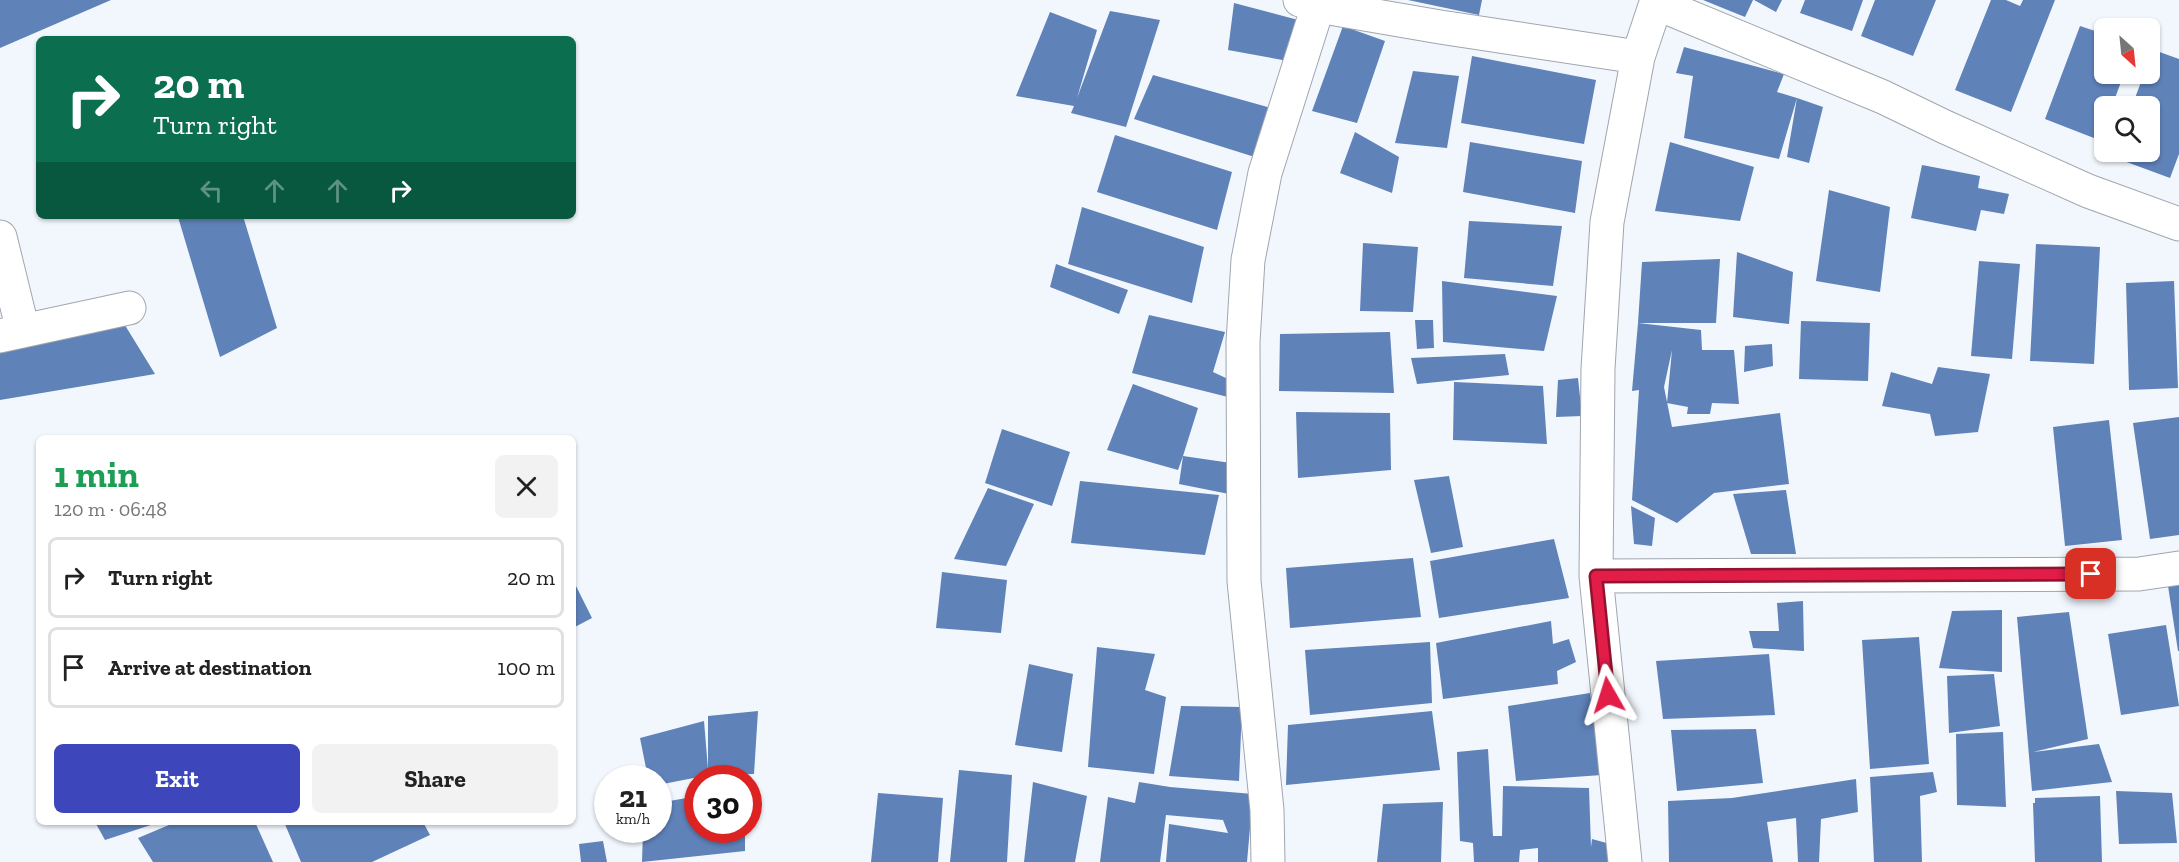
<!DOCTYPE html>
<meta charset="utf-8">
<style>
:root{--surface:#fff;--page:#f2f2f2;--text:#222;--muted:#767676;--line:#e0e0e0;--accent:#3d47bb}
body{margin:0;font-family:"Zilla Slab",serif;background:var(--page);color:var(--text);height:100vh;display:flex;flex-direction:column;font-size:22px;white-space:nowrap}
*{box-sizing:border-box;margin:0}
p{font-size:20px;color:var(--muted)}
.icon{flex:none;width:33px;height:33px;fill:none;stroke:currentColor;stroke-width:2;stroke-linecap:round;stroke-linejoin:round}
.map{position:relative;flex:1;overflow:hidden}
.sheet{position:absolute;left:36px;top:435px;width:540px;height:390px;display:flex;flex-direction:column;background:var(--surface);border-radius:9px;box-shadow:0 2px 4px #0004}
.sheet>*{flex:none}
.guide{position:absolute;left:36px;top:36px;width:540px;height:183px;border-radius:9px;box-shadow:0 2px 4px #0004;background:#0b6e4f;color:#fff;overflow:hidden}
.needle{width:39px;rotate:153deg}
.fabs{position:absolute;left:2094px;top:18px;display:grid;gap:12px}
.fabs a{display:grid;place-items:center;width:66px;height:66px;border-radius:9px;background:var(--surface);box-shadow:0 2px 4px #0004;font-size:30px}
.speed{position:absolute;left:594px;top:765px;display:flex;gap:12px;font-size:30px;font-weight:700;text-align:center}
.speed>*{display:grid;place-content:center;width:78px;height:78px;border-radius:50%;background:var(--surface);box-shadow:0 2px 4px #0004;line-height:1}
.speed small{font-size:15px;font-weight:400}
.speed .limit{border:9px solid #d22;background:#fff;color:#111}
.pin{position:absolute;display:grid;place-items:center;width:51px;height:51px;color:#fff;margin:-26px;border-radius:12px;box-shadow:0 3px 9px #0006}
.me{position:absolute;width:66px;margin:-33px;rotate:354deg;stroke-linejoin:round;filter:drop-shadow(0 0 4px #0008)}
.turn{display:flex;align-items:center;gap:21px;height:126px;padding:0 18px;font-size:27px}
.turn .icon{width:78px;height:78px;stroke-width:2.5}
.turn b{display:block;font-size:42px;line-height:51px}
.lanes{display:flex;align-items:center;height:57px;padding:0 18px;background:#0003;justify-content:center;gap:30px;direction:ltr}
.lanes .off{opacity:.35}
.round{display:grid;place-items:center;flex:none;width:63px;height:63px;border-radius:9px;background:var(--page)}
.head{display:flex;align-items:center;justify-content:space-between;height:102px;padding:0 18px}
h1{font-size:36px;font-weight:700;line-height:45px;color:#1e9e55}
.cta{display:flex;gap:12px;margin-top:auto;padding:12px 18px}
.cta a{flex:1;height:69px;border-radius:9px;background:var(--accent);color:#fff;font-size:24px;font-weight:700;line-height:69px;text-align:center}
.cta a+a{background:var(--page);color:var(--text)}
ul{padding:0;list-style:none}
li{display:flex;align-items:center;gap:18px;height:81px;margin:0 12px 9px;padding:0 6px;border:3px solid var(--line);border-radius:9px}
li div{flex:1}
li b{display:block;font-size:22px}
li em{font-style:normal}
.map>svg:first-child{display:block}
</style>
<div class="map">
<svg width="2179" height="862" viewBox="0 0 2179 862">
<rect width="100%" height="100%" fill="#f2f7fe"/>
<path fill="#5f82b9" d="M0,0H111L0,48Z
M1408,0H1482L1479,15Z
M1703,0H1753L1745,17Z
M1754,0H1782L1776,12Z
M1805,0H1863L1852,31L1800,13Z
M1875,0H1936L1913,56L1861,36Z
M1991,0H2006L2020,6L2023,0H2055L2011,112L1955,90Z
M1234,3L1302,21L1288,61L1228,50Z
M1110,11L1160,20L1126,127L1071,113L1074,106L1016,96L1050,12L1097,30L1077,98Z
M1343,26L1385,41L1357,123L1312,111Z
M2080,26L2104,34V74H2124L2112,106H2104V126L2099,140L2045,119Z
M1684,47L1784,74L1777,92L1797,98L1779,159L1684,138L1693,76L1676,73Z
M2154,50L2179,59V154L2170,178L2113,157L2115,152H2150V106H2132L2144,74H2150V60Z
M1472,56L1596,80L1584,144L1461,123Z
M1413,71L1459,76L1447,148L1395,143Z
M1153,75L1275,109L1261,159L1134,119Z
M1797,98L1823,107L1809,163L1787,157Z
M1355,132L1399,157L1392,193L1340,173Z
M1115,135L1232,172L1217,230L1097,192Z
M1470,142L1582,161L1575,213L1463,192Z
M1670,142L1754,167L1740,221L1655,211Z
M1922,165L1980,176L1978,188L2009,194L2004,214L1981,210L1976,231L1911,218Z
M1829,190L1890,207L1880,292L1816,281Z
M1082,207L1204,247L1192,303L1068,264Z
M181,216H243L277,328L220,357L178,217Z
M1469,221L1562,226L1553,286L1464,278Z
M1363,243L1418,247L1413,312L1360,311Z
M2036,244L2100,247L2094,364L2030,361Z
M1737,252L1793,272L1789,324L1733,317Z
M1720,259L1716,323H1638L1642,262Z
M1979,261L2020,264L2012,359L1971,356Z
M1056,264L1128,290L1119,314L1050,287Z
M1442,281L1557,296L1544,351L1443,342Z
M2174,281L2178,388L2129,390L2126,283Z
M1149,315L1225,332L1213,372L1228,379V397L1132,373Z
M1415,320H1433L1434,348L1417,349Z
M1801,321L1870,323L1868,381L1799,379Z
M123,322L155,374L0,400V353Z
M1638,323L1701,330L1702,350H1734L1739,404L1712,403L1710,414H1687L1688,407L1667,403L1672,350L1664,387L1672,427L1780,413L1789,484L1714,493L1677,523L1632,500L1639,390L1632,391Z
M1390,332L1394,393L1279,391L1280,334Z
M1772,344L1773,366L1744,372L1745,346Z
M1505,354L1509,375L1417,384L1411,358Z
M1938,367L1990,374L1978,432L1935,436L1930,414L1882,406L1891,372L1932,384Z
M1578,378L1582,416L1556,417L1558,380Z
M1454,382L1543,386L1547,444L1453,440Z
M1133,384L1198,408L1183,456L1231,463L1229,494L1179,484L1183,456L1178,470L1107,450Z
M1296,412L1390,413L1391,470L1298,478Z
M2179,417V535L2150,539L2133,423Z
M2109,420L2122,540L2065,546L2053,427Z
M1002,429L1070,452L1052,506L985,483Z
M1449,476L1463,547L1431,553L1414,480Z
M1080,481L1219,495L1205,555L1071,543Z
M988,488L1034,504L1006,566L954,559Z
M1786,490L1796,554H1751L1733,494Z
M1631,506L1655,518L1652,546L1634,544Z
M1554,539L1569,598L1439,618L1430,561Z
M1413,558L1421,617L1290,628L1286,568Z
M942,572L1007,580L1001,633L936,628Z
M573,580L592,618L573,628Z
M2179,585V651H2178L2168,586Z
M1803,601L1804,651L1753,648L1749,631H1779L1777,603Z
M2002,610V672L1939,668L1952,611Z
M2069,612L2088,739L2033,752L2099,744L2112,782L2032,791L2017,617Z
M1551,621L1553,644L1569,639L1576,662L1557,671L1558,684L1443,699L1436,643Z
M2166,625L2179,706L2121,715L2108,634Z
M1919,637L1929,764L1870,769L1862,640Z
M1430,642L1432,703L1310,715L1305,650Z
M1097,647L1155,654L1145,690L1166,697L1154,774L1088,767Z
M1769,654L1775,715L1663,719L1656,661Z
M1029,664L1073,674L1062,752L1015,745Z
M1994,674L2000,726L1949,733L1947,676Z
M1590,693L1602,775L1516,781L1508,706Z
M1181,706L1242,707L1239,781L1169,776Z
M758,711L754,774L709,775L658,785V778H648L640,738L704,721L708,769V716Z
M1432,711L1440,770L1286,785L1288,725Z
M1756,729L1763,783L1677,791L1671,730Z
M2003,732L2006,807L1957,805L1956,734Z
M1488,749L1493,836H1502L1503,786L1589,788L1591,847L1592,839L1614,845L1612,862H1538V848L1520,850L1519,862H1474L1473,843L1460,841L1457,752Z
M959,770L1012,775L1007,862H950Z
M1933,772L1937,792L1920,796L1922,862H1874L1870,777Z
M1856,779L1858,812L1821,819L1819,862H1798L1796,818L1767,822L1773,862H1669L1668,801L1732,798Z
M1033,782L1087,796L1075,862H1024Z
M1139,782L1170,787L1253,794L1247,862H1166L1169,824L1228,833L1223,820L1166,815L1160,862H1100L1108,797L1135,803Z
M2116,791L2172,793L2177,843L2119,844Z
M878,793L943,798L938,862H871Z
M698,796V830H745V851L642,862L643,830H658V803Z
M2100,796L2102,862H2035L2033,803H2035V798Z
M1443,802L1441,862H1377L1383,804Z
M95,822H160L105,840Z
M176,822H255L273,862H153L138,838Z
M284,822H423L430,835L372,862H301Z
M603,841L607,862H581L579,844Z"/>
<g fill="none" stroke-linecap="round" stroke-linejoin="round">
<defs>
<path id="minor" d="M1300,0L1318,6L1440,27L1638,57
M1657,0L1638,57L1607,222L1598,369L1596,576L2139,574L2179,568
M1656,3L1883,97L1945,127L2088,191L2179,224
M0,237L23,331
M0,336L129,308
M1596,576L1625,862
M1268,862L1267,810L1244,581L1243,342L1248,260L1265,173L1318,6"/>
</defs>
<use href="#minor" stroke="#a0a6ae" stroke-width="35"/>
<use href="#minor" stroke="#fff" stroke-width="33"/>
</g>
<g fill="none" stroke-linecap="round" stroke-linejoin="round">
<defs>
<path id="route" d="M1608,695L1596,576L2091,574"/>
</defs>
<use href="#route" stroke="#92132f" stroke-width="15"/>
<use href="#route" stroke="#e11d48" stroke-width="10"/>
</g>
</svg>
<div class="fabs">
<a><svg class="needle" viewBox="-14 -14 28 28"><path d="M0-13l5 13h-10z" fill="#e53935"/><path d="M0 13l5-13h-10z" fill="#767676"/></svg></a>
<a><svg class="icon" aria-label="search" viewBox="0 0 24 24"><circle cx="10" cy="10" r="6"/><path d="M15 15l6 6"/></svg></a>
</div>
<div class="speed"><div>21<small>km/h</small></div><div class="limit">30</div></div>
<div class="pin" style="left:2091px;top:574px;background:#d93025"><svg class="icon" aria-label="arrive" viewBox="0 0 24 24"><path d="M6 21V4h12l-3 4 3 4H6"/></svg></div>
<svg class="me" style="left:1608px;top:695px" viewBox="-20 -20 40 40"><path d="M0-17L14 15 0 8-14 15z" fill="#e11d48" stroke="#fff" stroke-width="4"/></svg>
<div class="guide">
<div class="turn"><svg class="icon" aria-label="right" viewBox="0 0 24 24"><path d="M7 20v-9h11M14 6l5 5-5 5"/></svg><div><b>20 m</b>Turn right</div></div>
<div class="lanes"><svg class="icon off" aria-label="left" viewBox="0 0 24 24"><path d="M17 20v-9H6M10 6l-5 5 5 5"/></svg><svg class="icon off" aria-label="ahead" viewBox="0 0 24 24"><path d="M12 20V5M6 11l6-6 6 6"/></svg><svg class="icon off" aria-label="ahead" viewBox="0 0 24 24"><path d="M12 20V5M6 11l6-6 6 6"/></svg><svg class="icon" aria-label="right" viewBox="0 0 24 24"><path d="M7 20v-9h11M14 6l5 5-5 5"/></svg></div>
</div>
<section class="sheet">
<div class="head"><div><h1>1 min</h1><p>120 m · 06:48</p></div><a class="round"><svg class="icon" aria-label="close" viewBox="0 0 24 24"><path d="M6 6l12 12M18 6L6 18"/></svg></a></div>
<ul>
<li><svg class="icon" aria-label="right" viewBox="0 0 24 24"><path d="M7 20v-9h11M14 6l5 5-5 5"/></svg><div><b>Turn right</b></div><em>20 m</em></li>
<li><svg class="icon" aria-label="arrive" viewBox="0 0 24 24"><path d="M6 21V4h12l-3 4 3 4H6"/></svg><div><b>Arrive at destination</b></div><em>100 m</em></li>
</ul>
<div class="cta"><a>Exit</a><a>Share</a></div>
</section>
</div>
